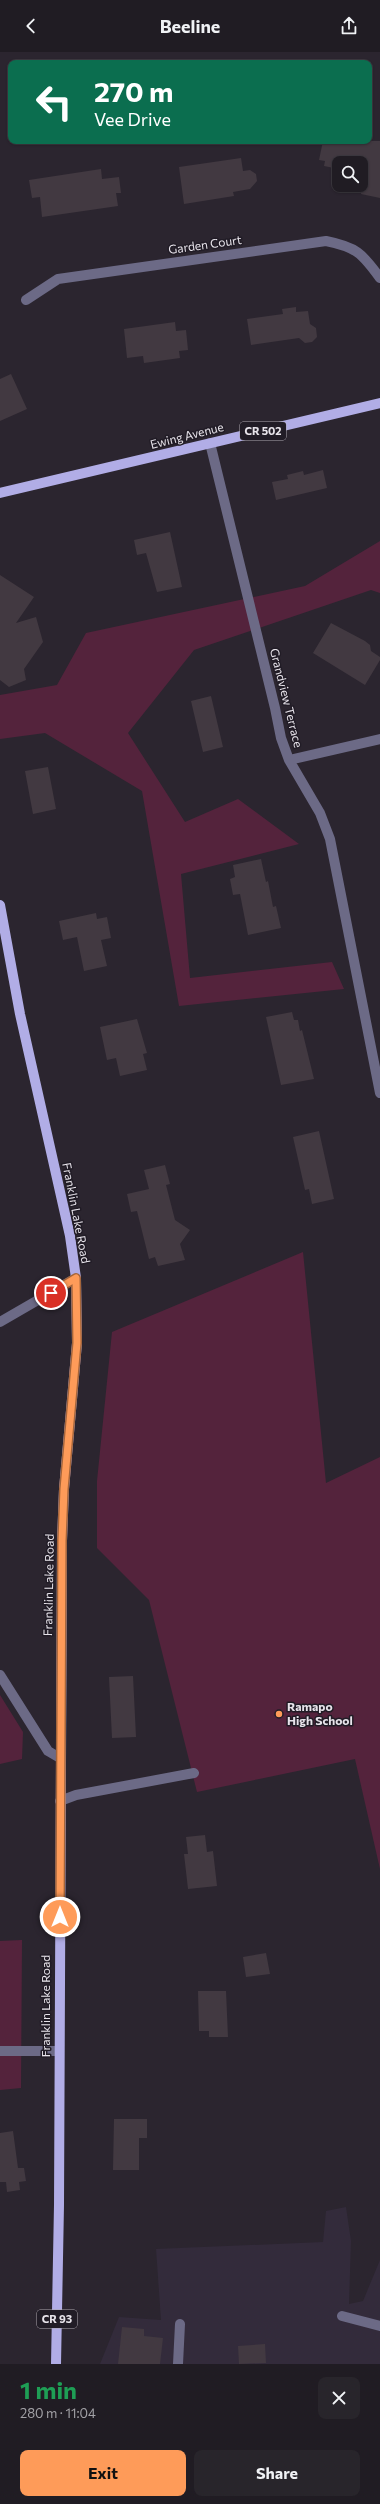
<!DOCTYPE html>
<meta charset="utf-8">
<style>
:root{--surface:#201c23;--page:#28252b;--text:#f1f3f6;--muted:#a2a1a6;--line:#3d3a41;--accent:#fe9b59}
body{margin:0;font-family:Commissioner,sans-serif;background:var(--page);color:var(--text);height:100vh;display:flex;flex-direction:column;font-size:15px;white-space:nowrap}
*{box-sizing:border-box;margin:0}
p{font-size:13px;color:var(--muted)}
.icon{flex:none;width:22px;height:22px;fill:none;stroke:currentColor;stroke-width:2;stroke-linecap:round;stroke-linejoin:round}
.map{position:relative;height:2312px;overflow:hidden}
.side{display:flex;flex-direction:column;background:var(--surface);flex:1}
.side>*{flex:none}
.hud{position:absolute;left:8px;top:8px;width:364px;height:84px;border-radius:8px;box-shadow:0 1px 3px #0004,0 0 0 1px var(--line);background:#0b6e4f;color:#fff;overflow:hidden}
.tools{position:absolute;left:332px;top:104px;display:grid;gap:8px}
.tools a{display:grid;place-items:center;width:36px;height:36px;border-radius:8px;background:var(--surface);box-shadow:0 1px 3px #0004,0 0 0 1px var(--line);font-size:20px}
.pin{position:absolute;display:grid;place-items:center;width:34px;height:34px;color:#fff;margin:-17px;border:2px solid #fff;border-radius:50%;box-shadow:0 1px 4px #0007}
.me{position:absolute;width:44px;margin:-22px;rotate:0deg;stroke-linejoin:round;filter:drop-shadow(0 0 3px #0008)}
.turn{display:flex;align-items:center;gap:14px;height:84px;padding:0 20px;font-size:18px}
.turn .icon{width:52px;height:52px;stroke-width:2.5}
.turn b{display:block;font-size:28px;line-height:34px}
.round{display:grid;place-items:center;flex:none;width:42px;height:42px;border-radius:8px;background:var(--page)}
.summary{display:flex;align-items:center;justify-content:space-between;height:68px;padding:0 20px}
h1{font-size:24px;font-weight:700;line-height:30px;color:#1e9e55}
.button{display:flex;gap:8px;margin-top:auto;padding:8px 20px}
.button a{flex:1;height:46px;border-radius:8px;background:var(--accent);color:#111;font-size:16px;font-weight:700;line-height:46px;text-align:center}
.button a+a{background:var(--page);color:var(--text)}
header{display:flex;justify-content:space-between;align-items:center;height:52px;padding:0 20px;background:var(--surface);font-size:18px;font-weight:700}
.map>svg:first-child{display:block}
</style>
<header><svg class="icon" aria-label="back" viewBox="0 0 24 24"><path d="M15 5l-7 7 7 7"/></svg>Beeline<svg class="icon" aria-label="share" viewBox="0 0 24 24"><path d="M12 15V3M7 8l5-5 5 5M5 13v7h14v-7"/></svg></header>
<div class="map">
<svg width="380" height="2312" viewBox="0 0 380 2312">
<rect width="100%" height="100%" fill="#2b252f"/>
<path fill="#332b3b" d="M346,2155L351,2189L349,2252L363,2249L380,2208V2312H100L119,2265L161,2268L156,2197L323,2190L326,2159Z"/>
<path fill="#54233c" d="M380,489V541L371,538L194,598L128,681L185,770L238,747L299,792L181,822L190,926L332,910L344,937L179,954L142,739L45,681L0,687V643L57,633L86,581L305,534Z
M303,1200L326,1431L380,1405V1817L355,1707L197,1740L149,1548L97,1496V1429L112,1280Z
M0,1643L23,1680L22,1707L0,1712Z
M22,1888L21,2036L0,2038V1889Z"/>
<path fill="#423941" d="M323,89H380V146L361,142L365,123L361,122V111H339V117L324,114L325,109L319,108Z
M241,106L243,119L250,118L256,122L257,129L250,137L233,140L234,144L184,152L179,115Z
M101,117L102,127L119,125L121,141H116L118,154L42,165L40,145L32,146L29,128Z
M296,255V260L308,259L310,272L316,276L317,285L312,290L305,291L299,286L251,293L247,267L283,262L282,257Z
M175,270L176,279L186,278L188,298L179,299L180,306L144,311L143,304L127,306L124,277Z
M11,322L27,357L0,369V327Z
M323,418L327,436L276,448L272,430L288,427L287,423L303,419L304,423Z
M170,480L182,535L157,540L146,501L137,503L134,488Z
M0,523L34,545L16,571L36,565L43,590L24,617L26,628L9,635L0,628Z
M331,571L365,589L370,593L371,599L380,605V608L365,633L313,601Z
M211,644L223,695L203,700L191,649Z
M48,715L56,757L33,762L25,719Z
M261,807L266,830L268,829L273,855L276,854L281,876L248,883L240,842L233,843L230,827L235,825L233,813Z
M96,861L97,867L107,865L111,886L101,888L107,914L84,919L77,885L63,888L59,869Z
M292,960L294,968H298L300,979L302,978L314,1027L281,1033L266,965Z
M137,967L147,1001L143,1002L147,1018L120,1024L116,1006L107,1008L100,975Z
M319,1079L334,1147L312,1152L309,1137L305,1138L293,1085Z
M165,1113L170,1132L166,1133L175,1168L190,1178L180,1192L185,1208L158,1214L155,1205L149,1207L137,1159L131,1160L127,1142L149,1137L144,1118Z
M133,1624L136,1685L112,1686L109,1625Z
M205,1783L207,1800L213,1799L217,1834L188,1837L184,1802H188L186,1785Z
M266,1901L270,1922L246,1925L243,1905Z
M198,1939H226L228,1985H209V1979H199Z
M114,2067H147V2086H139V2118H113Z
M13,2079L18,2116H24L26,2129L19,2130L20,2138L7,2140L6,2130H0V2081Z
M122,2275L144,2277V2284L163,2286L160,2312H118Z
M265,2292L266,2311L239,2312L238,2294Z"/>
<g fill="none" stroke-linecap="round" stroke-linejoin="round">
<path stroke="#6c6a86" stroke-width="10" d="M26,248L58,227L326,189C356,195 362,201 380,226
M210,391L275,656L281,686L289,708L320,761L330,787L380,1041
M289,708L380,687
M0,1270L76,1226
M0,1623L48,1699L60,1706
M60,1749L76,1743L194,1721
M0,1999H59
M342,2264L380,2274
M178,2312L180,2272"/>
<path stroke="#b1ade6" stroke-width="10" d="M0,441L380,351
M0,853L20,962L70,1184L76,1226L77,1291L64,1437L62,1489L59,2153L56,2312"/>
</g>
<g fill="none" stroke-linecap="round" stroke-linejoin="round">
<defs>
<path id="route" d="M51,1241L76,1226L77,1291L64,1437L62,1489L60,1865"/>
</defs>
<use href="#route" stroke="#a5653a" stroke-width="10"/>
<use href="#route" stroke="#fe9b59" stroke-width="7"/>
</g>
<circle fill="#fe9b59" stroke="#211c26" stroke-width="1.5" cx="279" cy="1662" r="4"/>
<g text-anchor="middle" stroke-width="3" stroke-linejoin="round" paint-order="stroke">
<g fill="#211c26" stroke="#aca7af" stroke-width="1">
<rect x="240" y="370" width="46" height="18" rx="3"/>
<rect x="37" y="2258" width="40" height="18" rx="3"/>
</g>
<g font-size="11" font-weight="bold" fill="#e7e3ea">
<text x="263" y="383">CR 502</text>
<text x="57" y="2271">CR 93</text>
</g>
<g font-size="12" fill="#e7e3ea" stroke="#211c26">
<text transform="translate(205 193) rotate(-8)" y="4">Garden Court</text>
<text transform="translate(187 384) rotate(-14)" y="4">Ewing Avenue</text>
<text transform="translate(286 646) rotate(76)" y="4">Grandview Terrace</text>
<text transform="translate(76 1161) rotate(79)" y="4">Franklin Lake Road</text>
<text transform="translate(49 1533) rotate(-89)" y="4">Franklin Lake Road</text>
<text transform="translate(46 1954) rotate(-90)" y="4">Franklin Lake Road</text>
</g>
<g font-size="12" font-weight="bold" fill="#e7e3ea" stroke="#211c26" text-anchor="start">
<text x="287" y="1659">Ramapo<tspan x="287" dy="14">High School</tspan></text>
</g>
</g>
</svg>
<div class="tools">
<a><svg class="icon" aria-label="search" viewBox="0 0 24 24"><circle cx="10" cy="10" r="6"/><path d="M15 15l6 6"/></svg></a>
</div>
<div class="pin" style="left:51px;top:1241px;background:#d93025"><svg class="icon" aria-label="arrive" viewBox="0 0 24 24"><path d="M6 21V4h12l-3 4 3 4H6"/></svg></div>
<svg class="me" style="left:60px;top:1865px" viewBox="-20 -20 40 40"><circle r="17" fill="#fe9b59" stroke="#fff" stroke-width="3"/><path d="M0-11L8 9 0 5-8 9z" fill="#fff"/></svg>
<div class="hud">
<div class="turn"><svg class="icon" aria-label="left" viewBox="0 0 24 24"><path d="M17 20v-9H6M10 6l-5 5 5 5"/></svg><div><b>270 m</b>Vee Drive</div></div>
</div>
</div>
<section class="side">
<div class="summary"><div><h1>1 min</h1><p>280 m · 11:04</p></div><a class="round"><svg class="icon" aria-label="close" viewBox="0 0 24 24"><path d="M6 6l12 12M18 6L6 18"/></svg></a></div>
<div class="button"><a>Exit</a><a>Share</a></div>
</section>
